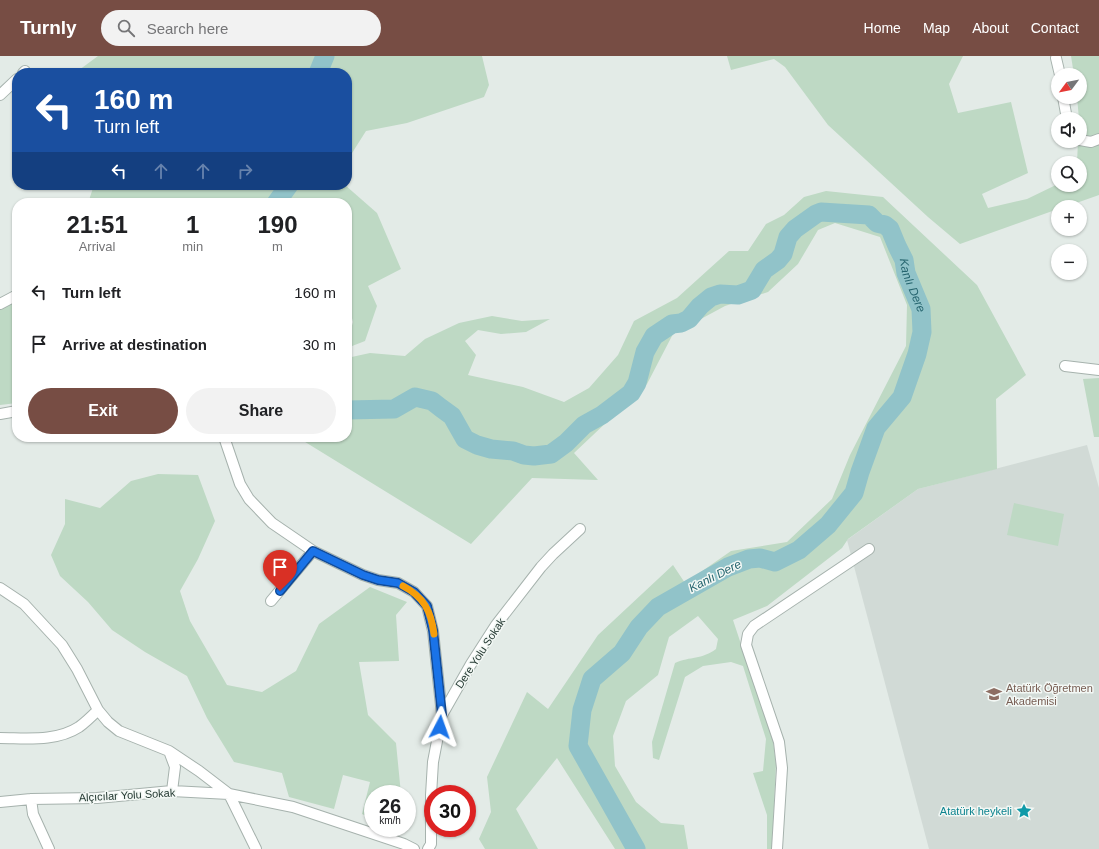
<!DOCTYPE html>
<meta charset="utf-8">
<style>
:root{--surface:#fff;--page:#f2f2f2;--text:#202124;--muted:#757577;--accent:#774d44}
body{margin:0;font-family:Helvetica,sans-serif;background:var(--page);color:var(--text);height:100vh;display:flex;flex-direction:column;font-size:15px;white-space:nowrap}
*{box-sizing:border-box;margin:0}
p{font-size:13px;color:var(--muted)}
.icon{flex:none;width:22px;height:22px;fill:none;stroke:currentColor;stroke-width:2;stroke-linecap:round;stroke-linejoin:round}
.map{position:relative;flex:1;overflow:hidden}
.details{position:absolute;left:12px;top:142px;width:340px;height:244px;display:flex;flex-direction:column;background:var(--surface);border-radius:16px;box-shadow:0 1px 3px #0004}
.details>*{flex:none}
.banner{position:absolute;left:12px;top:12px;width:340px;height:122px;border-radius:16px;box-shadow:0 1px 3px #0004;background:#1a4fa0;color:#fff;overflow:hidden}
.needle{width:26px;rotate:238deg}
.fabs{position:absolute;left:1051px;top:12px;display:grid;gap:8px}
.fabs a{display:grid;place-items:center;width:36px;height:36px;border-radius:50%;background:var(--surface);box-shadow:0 1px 3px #0004;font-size:20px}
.speed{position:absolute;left:364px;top:729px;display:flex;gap:8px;font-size:20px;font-weight:700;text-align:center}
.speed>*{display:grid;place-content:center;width:52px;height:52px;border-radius:50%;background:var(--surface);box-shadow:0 1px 3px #0004;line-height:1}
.speed small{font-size:10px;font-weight:400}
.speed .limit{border:6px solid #d22;background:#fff;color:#111}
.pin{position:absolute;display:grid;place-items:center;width:34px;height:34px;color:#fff;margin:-41px -17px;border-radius:50% 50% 50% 0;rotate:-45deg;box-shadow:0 0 4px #0007}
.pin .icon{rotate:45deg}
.me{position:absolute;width:44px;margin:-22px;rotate:4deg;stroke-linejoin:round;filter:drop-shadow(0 0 3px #0008)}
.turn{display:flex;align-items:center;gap:14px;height:84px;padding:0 16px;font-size:18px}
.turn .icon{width:52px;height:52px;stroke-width:2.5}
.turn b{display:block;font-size:28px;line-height:34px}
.lanes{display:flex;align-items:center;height:38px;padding:0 16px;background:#0003;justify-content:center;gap:20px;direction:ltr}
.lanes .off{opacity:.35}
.eta{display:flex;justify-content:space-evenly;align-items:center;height:68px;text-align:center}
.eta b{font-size:24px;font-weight:800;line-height:28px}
.cta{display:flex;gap:8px;margin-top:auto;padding:8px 16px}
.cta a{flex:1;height:46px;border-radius:24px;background:var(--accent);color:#fff;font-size:16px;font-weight:800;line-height:46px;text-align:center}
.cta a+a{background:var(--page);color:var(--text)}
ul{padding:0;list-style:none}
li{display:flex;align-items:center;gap:12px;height:52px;padding:0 16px}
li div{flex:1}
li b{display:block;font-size:15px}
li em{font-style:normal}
header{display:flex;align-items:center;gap:24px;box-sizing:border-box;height:56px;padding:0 20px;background:var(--accent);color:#fff}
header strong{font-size:19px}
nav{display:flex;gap:22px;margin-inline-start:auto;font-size:14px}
.search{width:280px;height:36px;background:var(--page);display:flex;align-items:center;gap:10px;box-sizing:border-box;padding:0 14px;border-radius:22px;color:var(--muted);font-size:15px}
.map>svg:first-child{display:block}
</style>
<header>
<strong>Turnly</strong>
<div class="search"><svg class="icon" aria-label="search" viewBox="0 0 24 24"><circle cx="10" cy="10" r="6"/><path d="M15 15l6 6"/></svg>Search here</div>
<nav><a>Home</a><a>Map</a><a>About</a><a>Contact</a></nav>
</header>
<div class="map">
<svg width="1099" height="793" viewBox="0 0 1099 793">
<rect width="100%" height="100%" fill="#e3ebe7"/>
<path fill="#d1dad6" d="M1087,389L1099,432V793H929L847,484L918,433Z"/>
<path fill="#bed9c4" d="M98,0H482L489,29L484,41L407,67L366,75L347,105V17H75Z
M727,0H963L949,28L958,57L1011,46L1028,117L982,138L988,152L1027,143L1058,128V129H1080V107H1077L1078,85H1080V63H1079L1077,41H1080V19H1074L1071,0H1099V139L1065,151H1058V153L960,188L928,161L828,69L785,11L774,3L731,14Z
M94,129H345L377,157L401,213L368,230L377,250L365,285L347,292V287L353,266L347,243V147H88Z
M826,135L883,141L977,229L1026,319L996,343L997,413L918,433L848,483L842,492L767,550L733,564L773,685L776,708L772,793H767V759L753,717L763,715L766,683L743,610L731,606L703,610L685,621L659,704L653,702L652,686L675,607C691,600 701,604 716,593L718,583L698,560L669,581L658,619L626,645L613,680L615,710L636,746L661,767L684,769L688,793H615L557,702L516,753L538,793H485L479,783L491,756L487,721L527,636L548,653L598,579L673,509L685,527L731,495L787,486L832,443L850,399L906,290L907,249L880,181L835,167L818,174L798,208L768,236L725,250L673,278L647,328L574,397L598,424L532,422L471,488L297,381H347V302L370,297L405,300L425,283L459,267L492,260L522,265L550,263L526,276L501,278L478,274L465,285L476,299L468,319L523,331L564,346L589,332L618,299L634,265L677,242L729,195H748L766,168L784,159L804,141Z
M17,238V347L0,349V245Z
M1099,322V381H1094L1083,323Z
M158,418L198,419L215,465L198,503L180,535L190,565L227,629L262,636L296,615L319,568L370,531L407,546L396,559L399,605L359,606L368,659L396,687L401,738H373V763L362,758L370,726L343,719L334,753L289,741L282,717L234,706L207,662L187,620L145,596L112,574L88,546L60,520L51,499L65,468V443L100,452L131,425Z
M1014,447L1064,458L1058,490L1007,479Z"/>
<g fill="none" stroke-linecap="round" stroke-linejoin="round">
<g stroke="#91c3c9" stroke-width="19">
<path d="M318,17L325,0"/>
<path d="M276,147L289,129"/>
<path id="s1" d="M347,354L394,353L415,341L432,345L441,352L452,360L465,383L477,389L491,393L513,395L524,399L534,400L551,398L566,387L584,369L602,359L631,337L637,327L645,296L654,280L672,268L681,267L689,263L700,250L711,241L720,238L738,239L752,234L764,214L778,204L783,198L788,181L795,173L816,158L821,156L869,159L877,167L885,169L890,173L897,190L904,204L906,217L921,253L922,276L917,298L902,341L876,372L860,416L854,437L828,469L799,494L775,506L760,502L749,503L728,511L658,551L639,571L622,597L592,623L582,654L578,690L636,793"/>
</g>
<defs>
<path id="street" d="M1056,2L1060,19
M23,17L25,15
M0,39L17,23
M1063,41L1067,63
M1080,84L1091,86L1099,83
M0,248L17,239
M1065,310L1099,314
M0,358L17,355
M224,381L240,428L249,443L272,467L313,495L363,519L378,524L398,527L414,536L427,550L433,575L442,659
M0,532L24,548L62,589L77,613L98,654L108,666L119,675L169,695L199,715L229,738L256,793
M271,545L313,495
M0,682C26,682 56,686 79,671C86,666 92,660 98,654
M169,695L175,711L172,735
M31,743L33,758L49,793
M0,746L31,743L97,742L172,735L229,738L293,751L404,788L414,793
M428,793L431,788V739L433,706L442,659L471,608L496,569L541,511L553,498L580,473
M777,793L782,712L779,686L746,589L748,578L754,570L869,493"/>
</defs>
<use href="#street" stroke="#a6b2ad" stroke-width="12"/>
<use href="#street" stroke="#fff" stroke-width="10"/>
</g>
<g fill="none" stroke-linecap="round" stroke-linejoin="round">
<defs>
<path id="route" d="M280,535L313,495L363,519L378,524L398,527L414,536L427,550L433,574L442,659L440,671"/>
</defs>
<use href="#route" stroke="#114b97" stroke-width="10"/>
<use href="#route" stroke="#1a73e8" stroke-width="7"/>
<path stroke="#f59e0b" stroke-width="7" d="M403,530C424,541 431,555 434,578"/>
</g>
<defs>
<symbol id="university-bare" viewBox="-9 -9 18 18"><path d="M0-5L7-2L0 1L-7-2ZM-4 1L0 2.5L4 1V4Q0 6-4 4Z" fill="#8d6e63" stroke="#f3f8f5" stroke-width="2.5" paint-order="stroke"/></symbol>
<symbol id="sight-bare" viewBox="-9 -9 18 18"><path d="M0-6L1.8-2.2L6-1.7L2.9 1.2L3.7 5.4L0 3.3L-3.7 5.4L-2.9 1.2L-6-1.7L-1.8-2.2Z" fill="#0f9aa8" stroke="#f3f8f5" stroke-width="2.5" paint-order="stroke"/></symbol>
</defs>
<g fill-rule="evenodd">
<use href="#university-bare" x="983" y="627" width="22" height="22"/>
<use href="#sight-bare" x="1013" y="744" width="22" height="22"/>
</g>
<g text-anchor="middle" stroke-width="3" stroke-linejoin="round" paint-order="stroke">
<g font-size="11" fill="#253a33" stroke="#f3f8f5">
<text transform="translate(480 597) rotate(-57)" y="4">Dere Yolu Sokak</text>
<text transform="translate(127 739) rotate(-3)" y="4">Alçıcılar Yolu Sokak</text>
</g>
<g font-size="11" fill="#785e54" stroke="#f3f8f5" text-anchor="start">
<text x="1006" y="636">Atatürk Öğretmen<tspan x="1006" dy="13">Akademisi</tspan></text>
</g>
<g font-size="11" fill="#0d838f" stroke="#f3f8f5" text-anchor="end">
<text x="1012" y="759">Atatürk heykeli</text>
</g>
<g font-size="12" font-style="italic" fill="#26656f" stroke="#f3f8f5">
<text dy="4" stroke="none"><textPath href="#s1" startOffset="748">Kanlı Dere</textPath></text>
<text transform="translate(715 520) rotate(-27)" y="4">Kanlı Dere</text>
</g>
</g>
</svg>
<div class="fabs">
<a><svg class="needle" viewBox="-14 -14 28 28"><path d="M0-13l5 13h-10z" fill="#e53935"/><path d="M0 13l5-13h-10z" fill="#757577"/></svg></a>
<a><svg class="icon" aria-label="sound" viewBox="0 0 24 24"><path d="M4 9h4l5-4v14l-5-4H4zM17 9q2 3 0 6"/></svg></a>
<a><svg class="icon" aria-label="search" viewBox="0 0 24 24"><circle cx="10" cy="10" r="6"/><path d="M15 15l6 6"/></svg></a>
<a>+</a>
<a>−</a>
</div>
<div class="speed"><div>26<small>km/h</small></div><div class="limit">30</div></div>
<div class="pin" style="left:280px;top:535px;background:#d93025"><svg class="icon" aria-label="arrive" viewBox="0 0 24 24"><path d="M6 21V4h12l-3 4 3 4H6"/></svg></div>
<svg class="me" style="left:440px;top:671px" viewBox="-20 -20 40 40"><path d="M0-17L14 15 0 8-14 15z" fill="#1a73e8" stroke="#fff" stroke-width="4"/></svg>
<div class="banner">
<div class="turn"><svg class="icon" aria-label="left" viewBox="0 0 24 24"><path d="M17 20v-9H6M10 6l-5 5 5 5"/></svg><div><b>160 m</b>Turn left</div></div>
<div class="lanes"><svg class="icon" aria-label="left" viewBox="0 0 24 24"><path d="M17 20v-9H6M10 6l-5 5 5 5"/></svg><svg class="icon off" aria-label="ahead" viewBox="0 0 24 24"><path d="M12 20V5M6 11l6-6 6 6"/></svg><svg class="icon off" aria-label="ahead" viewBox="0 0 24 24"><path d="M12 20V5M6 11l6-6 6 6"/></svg><svg class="icon off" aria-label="right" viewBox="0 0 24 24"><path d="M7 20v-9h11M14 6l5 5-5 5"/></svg></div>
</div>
<section class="details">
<div class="eta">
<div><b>21:51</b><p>Arrival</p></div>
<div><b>1</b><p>min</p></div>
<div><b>190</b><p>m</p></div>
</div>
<ul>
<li><svg class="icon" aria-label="left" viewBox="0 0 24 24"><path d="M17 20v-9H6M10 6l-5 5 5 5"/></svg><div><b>Turn left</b></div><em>160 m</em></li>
<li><svg class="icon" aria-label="arrive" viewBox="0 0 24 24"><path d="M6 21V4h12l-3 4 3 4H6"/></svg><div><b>Arrive at destination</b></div><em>30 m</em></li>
</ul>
<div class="cta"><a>Exit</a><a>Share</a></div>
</section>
</div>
